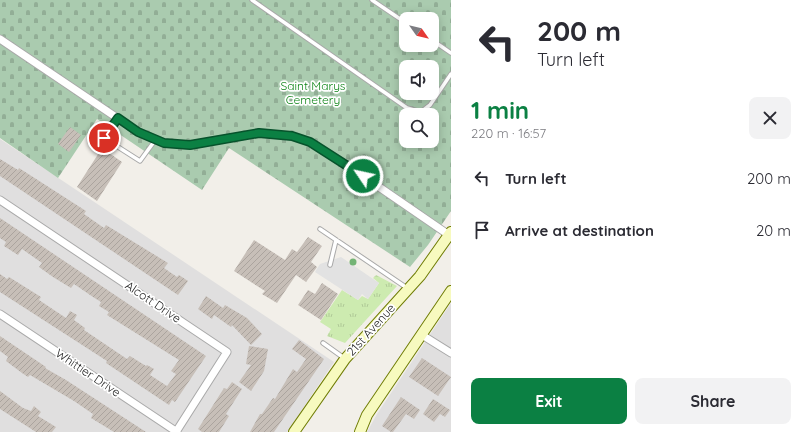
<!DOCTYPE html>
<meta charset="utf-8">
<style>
:root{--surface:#fff;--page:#f2f2f3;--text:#2b2b33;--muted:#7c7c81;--accent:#0b8043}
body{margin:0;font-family:Quicksand,sans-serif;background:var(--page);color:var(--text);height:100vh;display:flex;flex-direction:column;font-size:15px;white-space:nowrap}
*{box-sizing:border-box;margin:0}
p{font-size:13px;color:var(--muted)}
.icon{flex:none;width:22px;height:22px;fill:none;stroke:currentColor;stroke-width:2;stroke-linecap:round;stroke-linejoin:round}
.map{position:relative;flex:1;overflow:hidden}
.panel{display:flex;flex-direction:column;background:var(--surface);width:360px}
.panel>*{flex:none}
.guide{background:#fff;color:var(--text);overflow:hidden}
.needle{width:26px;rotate:124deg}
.tools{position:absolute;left:399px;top:12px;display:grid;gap:8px}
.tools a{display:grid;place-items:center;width:40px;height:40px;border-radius:8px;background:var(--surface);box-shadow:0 2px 10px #0003;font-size:20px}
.pin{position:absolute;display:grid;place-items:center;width:34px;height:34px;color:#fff;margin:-17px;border:2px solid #fff;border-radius:50%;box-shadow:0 1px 4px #0007}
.me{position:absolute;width:44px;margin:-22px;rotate:304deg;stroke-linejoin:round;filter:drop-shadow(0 0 3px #0008)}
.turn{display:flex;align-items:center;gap:14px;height:84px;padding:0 20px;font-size:18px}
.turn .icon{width:52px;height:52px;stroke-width:2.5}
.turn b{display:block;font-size:28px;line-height:34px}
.round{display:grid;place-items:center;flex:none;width:42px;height:42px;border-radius:8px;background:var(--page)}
.summary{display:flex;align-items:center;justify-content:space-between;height:68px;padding:0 20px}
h1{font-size:24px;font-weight:800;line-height:30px;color:var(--accent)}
.action{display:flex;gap:8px;margin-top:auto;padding:8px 20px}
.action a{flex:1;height:46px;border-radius:8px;background:var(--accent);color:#fff;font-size:16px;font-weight:800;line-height:46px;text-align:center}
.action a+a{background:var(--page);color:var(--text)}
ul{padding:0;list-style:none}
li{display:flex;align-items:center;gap:12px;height:52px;padding:0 20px}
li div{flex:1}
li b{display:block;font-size:15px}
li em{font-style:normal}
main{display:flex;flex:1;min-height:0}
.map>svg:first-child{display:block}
</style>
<main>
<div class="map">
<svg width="451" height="432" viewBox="0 0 451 432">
<defs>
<pattern id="grass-tufts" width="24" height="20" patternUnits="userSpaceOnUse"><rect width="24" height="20" fill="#cdebb0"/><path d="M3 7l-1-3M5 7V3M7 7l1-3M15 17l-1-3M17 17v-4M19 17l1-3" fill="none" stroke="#b0c997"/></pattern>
<pattern id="cemetery-stones" width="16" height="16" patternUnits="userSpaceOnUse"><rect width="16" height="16" fill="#aacbaf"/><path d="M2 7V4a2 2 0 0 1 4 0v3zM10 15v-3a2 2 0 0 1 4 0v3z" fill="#92ae96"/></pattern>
<pattern id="building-hatch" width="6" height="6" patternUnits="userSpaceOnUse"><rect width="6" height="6" fill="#c7bfb8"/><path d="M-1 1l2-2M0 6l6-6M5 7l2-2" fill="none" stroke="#aba49e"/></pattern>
</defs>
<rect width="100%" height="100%" fill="#f2efe9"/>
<path fill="#e0dfdf" d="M0,139L334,362L287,432H0Z
M451,303V432H367L377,414Z"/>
<path fill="url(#grass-tufts)" d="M376,275L397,286L345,343L327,336L331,329L320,322L342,290L358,300L362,296L368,299L379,283L373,278Z"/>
<path fill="url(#cemetery-stones)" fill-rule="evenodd" d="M0,0H451V211L428,245L410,267L229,148L202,190L97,119L58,178L0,138ZM406,19H432V45H406ZM406,67H432V93H406ZM406,115H432V141H406Z"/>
<path fill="#e2e2e2" d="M341,257L379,283L368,299L362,294L358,300L315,272L320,264Z"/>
<path fill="url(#building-hatch)" d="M70,127L81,135L69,152L58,144Z
M102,148L122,162L97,201L77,187Z
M0,159L18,170L19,168L86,211L84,214L104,228L106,225L168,263L164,268L177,277L179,275L188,281L178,295L0,176Z
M0,218L206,356L175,402L172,400L169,405L106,363L107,361L0,292V274L7,279L9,277L41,297L39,300L66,318L70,311L77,315L74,320L85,328L84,330L127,359L130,356L146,366L147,365L154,369L150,375L167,386L176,374L171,371L179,360L107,315L109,312L99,306L101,302L93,297L74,284L71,288L53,277L39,267L42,263L22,249L18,255L4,246L6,242L0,238Z
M308,237L322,246L311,262L317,267L306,282L296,275L277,303L262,294L265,291L234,271L254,240L285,260L292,249L297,252Z
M322,283L338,294L321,320L298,305L308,290L315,294Z
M206,296L223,308L225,305L247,318L262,334L251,345L232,325L231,327L214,315L212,319L198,309Z
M0,336L46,367L45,368L66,380L146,432H114L91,418L93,414L74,401L30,375L28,377L22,373L6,361L8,357L0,351Z
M299,340L324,359L274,432H250L260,414H262L273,398L275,399L293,369L297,372L306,359L292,349Z
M249,346L268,349L264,371L251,391L239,382L251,365L246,364Z
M422,358L451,377L438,396L409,377Z
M232,382L242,389L226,414L229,416L219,432H202L198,429L224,388L227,389Z
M0,391L23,408L31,411L34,406L41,412L38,416L56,427L52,432H36L0,409Z
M401,397L420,410L414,419L406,414L393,432H391L382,426Z
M433,399L450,410L445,417L440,414L434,422L423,414Z"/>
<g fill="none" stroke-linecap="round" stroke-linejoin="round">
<defs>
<path id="lane" d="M252,0L407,108L421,112L430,105L451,74
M372,0L406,23
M432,40L451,53
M118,118L104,138L140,161L156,139
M320,229L407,288
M330,265L336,240
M323,343L344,358"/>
<path id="street" d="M0,39L138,132L164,143L190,145L259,133L292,136L310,142L350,167L449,235
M0,200L227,352L176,432
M0,314L177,432
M422,335L451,353"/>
<path id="secondary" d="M294,432L345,359L420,276L451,232
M360,432L367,415L451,291"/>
</defs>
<use href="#lane" stroke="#a9a9a9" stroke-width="5.5"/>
<use href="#street" stroke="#a9a9a9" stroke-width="9"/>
<use href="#secondary" stroke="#707d05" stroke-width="12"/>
<use href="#lane" stroke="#fff" stroke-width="3.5"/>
<use href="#street" stroke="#fff" stroke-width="7"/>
<use href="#secondary" stroke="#f7fabf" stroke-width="10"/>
</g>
<circle fill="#74b475" cx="353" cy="262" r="3.5"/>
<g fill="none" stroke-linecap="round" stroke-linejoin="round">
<defs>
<path id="route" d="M104,138L118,118L138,132L164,143L190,145L259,133L292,136L310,142L363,176"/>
</defs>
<use href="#route" stroke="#07532c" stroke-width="10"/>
<use href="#route" stroke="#0b8043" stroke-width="7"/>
</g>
<g text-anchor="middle" stroke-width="3.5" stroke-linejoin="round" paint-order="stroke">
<g font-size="12" fill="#0c8416" stroke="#fff">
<text x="313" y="90">Saint Marys<tspan x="313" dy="14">Cemetery</tspan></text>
</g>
<g font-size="12" fill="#222" stroke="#fff">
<text transform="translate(153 302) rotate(34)" y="4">Alcott Drive</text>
<text transform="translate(371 330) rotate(-48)" y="4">21st Avenue</text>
<text transform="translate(88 373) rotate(34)" y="4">Whittier Drive</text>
</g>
</g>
</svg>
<div class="tools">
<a><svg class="needle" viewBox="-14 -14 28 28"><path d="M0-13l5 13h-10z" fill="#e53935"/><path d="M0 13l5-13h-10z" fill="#7c7c81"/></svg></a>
<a><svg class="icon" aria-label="sound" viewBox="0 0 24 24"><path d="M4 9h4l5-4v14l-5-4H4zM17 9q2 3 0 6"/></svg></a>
<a><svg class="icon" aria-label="search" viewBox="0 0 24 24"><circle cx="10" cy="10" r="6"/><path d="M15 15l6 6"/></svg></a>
</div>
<div class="pin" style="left:104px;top:138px;background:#d93025"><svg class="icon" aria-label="arrive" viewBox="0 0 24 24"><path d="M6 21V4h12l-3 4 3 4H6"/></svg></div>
<svg class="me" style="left:363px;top:176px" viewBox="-20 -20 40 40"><circle r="17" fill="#0b8043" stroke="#fff" stroke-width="3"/><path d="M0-11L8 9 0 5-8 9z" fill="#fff"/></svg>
</div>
<section class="panel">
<div class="guide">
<div class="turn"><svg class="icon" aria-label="left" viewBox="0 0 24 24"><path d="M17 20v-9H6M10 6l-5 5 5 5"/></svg><div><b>200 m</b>Turn left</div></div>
</div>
<div class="summary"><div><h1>1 min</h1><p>220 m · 16:57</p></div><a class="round"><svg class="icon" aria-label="close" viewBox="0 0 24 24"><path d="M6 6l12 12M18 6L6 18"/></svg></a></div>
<ul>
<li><svg class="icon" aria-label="left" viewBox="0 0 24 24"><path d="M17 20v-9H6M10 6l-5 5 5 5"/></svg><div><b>Turn left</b></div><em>200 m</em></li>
<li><svg class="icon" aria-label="arrive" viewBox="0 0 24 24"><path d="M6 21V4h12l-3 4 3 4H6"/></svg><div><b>Arrive at destination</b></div><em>20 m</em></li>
</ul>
<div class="action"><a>Exit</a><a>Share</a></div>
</section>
</main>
